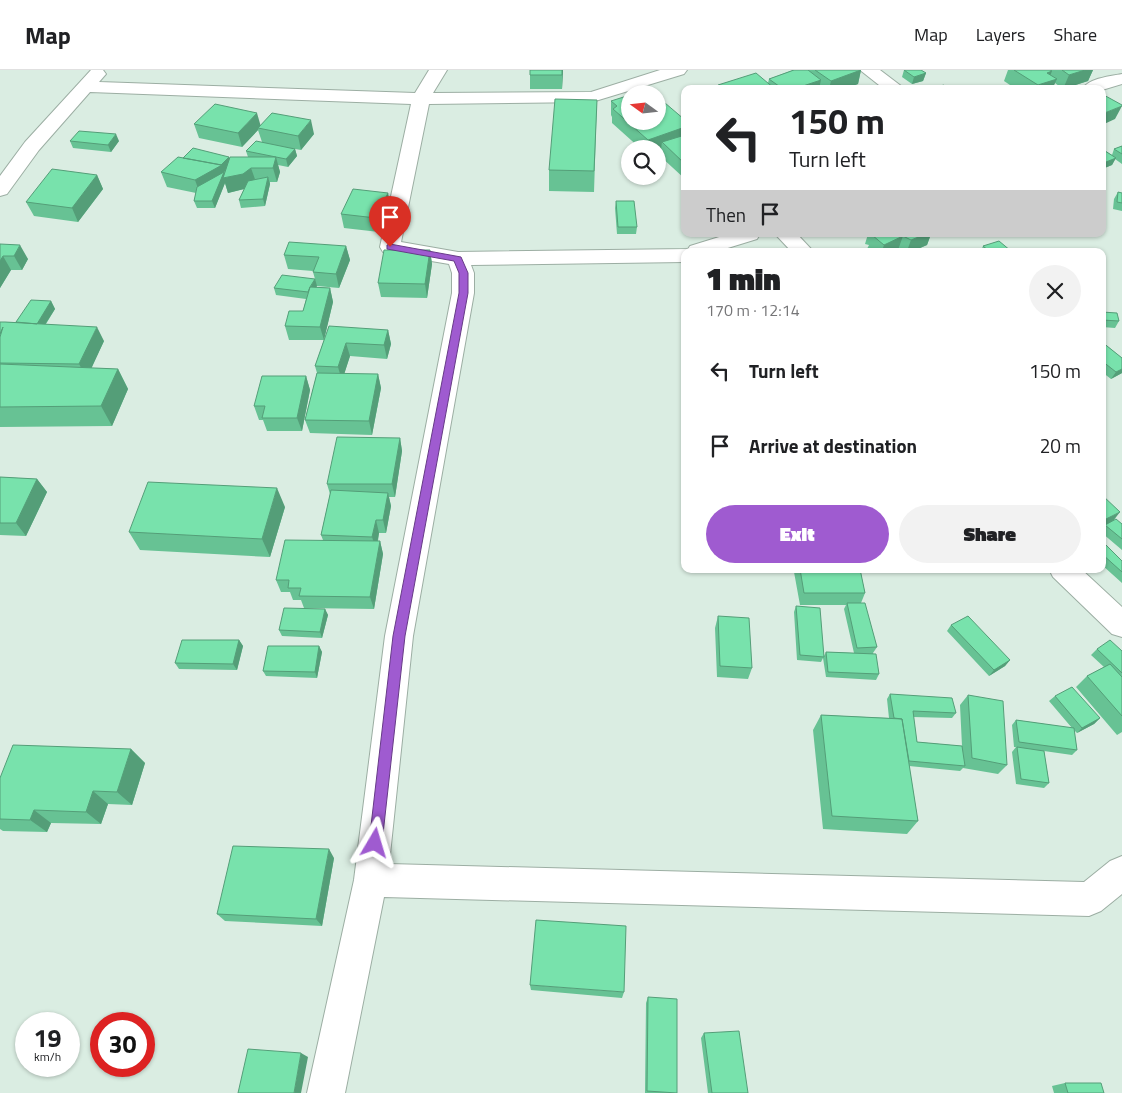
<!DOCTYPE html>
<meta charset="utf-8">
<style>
:root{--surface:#fff;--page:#f2f2f2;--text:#202124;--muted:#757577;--line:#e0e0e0;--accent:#9f5bd0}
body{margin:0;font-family:"Titillium Web",sans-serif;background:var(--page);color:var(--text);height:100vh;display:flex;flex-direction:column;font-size:19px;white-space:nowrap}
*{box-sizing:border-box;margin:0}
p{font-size:16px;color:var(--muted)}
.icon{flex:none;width:28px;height:28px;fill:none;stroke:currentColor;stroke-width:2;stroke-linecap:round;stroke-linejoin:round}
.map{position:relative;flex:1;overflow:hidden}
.panel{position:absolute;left:681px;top:178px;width:425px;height:325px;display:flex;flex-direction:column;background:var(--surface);border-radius:10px;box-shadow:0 1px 4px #0004}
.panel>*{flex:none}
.banner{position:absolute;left:681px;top:15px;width:425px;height:152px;border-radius:10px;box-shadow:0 1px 4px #0004;background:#fff;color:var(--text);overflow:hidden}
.needle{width:32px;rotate:285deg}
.tools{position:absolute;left:621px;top:15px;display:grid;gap:10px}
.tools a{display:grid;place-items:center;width:45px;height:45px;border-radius:50%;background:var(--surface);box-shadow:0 1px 4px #0004;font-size:25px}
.speed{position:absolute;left:15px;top:942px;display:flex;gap:10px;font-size:25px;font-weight:700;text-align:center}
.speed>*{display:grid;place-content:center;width:65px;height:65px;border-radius:50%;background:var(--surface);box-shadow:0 1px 4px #0004;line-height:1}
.speed small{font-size:12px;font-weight:400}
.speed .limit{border:8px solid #d22;background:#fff;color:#111}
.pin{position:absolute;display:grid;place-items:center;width:42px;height:42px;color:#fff;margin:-51px -21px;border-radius:50% 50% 50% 0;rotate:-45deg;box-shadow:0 0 5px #0007}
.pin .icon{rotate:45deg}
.me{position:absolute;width:55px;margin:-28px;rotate:7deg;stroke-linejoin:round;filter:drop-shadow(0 0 4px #0008)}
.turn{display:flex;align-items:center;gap:18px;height:105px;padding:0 25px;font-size:22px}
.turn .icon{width:65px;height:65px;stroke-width:2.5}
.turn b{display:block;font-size:35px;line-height:42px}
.then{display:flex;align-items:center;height:48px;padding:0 25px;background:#0003;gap:10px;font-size:19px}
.round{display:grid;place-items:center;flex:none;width:52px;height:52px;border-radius:26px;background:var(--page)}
.head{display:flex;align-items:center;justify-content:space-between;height:85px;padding:0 25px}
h1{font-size:30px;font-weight:800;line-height:38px}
.button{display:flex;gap:10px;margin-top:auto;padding:10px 25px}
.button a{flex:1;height:58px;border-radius:30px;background:var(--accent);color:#fff;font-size:20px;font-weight:800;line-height:58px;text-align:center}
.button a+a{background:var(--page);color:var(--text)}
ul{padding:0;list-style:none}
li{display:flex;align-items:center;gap:15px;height:75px;padding:0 25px}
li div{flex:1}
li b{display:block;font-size:19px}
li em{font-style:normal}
header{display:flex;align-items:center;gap:30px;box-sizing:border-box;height:70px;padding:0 25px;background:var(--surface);border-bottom:1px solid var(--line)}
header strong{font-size:24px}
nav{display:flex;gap:28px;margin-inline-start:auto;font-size:18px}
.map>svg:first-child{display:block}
</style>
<header>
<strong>Map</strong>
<nav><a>Map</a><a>Layers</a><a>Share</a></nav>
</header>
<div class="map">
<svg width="1122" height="1023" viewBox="0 0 1122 1023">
<rect width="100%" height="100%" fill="#daede2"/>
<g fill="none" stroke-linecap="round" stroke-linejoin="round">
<defs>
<path id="minor" d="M91,0H103L106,4L99,12L415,23L429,0H447L433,23L591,22L660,0H687L684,4L592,32L429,34L401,172L458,182L688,179L690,176L729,164H760L757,169L718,181H685V192L471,195L474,203V223L413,566L389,794L1084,812L1110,791L1122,786V824L1101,841L1089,846L384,827L345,1023H307L354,810L385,566L452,223V203L449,194L390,184L383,182L380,177L411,34L90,22L39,80L7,124L0,126V106L25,72Z
M860,0H880L905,19H884Z
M1122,4V14L1102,20V19H1082C1090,8 1110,6 1122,4Z
M775,164H797L813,181H791Z
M1049,499H1081L1122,537V567L1112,564L1053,507Z"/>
</defs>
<use href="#minor" stroke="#9caea3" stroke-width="2"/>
<use href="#minor" fill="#fff" fill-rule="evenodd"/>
</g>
<path fill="#67c294" d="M563,0L562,19H530V5Z
M793,0H861L858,14L844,19H717L718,15L768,13L769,9Z
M904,0L926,3L923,11L912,14L902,7Z
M1008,0H1093L1088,11L1063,19L1055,13L1052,19H1016L1004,11Z
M597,30L594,122L549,121V100Z
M611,31L685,50V109L660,86L661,79L658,80V79H641L612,53V47L611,45Z
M194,54L261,55L314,64L301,80L295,79L297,86L288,97L278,95L280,102L277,112H270V114L265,136L241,138L239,130L244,119L228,123L225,113L215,138H197L194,131L196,123L167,117L161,102L183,88L230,89L248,87L246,81L262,72L258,60L242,77L199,68Z
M70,71H119L111,82L73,78Z
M1122,76V94L1115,89L1112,95L1102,99V79L1112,85L1114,79Z
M97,105L103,119L78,152L34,146L26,132Z
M1118,122L1122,123V141L1113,139L1114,129Z
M388,123L390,137L379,162L344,158L341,144Z
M616,131L637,157L636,164H617L615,138Z
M868,164H931L927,175L913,181H899L898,180L896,181H870L867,179L869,175L865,174Z
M0,174L28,189L22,200H11L0,218Z
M346,176L350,190L339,218L317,216L313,202V201L288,199L284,185Z
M983,176L1011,181H981Z
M430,180L432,194L427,228L381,227L378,213Z
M315,209L317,216L316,217L330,218L333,232L324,269L388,260L391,274L387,289L350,286L344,304H378L381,318L372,365L310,363L305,350L317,303L315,296L324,270H289L285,256L303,241L306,229L276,225L274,218Z
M51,231L55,239L46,254L104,271L91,298L118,299L128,319L112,356L0,357V252H16Z
M1102,242L1119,251L1115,258L1102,257Z
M1102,272L1122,288V303L1111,309L1102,302Z
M306,306L310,320L302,361H267L263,350H259L254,336Z
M400,368L402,381L395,427H389L391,436L386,463H379L378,471H380L383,484L374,539L304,538L301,530H293L290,522H281L276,510L323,470L321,465L330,424L327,414Z
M0,407L37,409L47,422L26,466L0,465Z
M1102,425L1114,450L1122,454V480L1102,463Z
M285,437L270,487L140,480L129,462Z
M1102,471L1122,491V513L1102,495Z
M796,499H860L865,523L861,533L877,577L873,583L879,604L876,610L826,607L823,588L821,592L797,590L794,542L796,536L824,586L826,582L854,583L844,539L846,535H800L794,502Z
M325,539L328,545L322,568L282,566L279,560Z
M718,546L752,598L748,609L717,607L715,558Z
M951,555L1010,590L1005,596L989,606L947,561Z
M239,570L243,576L237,600L179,599L175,593Z
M319,576L322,582L317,608L266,606L263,601Z
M1097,579L1122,581V662L1117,665L1076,617L1087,606L1104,597L1091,585Z
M890,624L956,643L952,648L913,647L917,672L962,676L960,635L968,625L1007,695L998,704L963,698L960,701L909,696L918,751L907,764L823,759L813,660L821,645L889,648L887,629Z
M1055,626L1100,648L1094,654L1077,663L1074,660L1077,680L1072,685L1044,681L1049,713L1044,718L1016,714L1012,682L1016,677H1014L1012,655L1016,650L1072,658L1049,631Z
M131,679L145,693L132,735L108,734L101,754L51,753L47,762L3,761L0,759V708Z
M334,788L322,856L225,851L217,844Z
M530,915L624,922L622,928L531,920Z
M648,927L677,1023H645L646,933Z
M704,963L748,1023H708L701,968Z
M1065,1013L1104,1023H1054L1052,1016Z"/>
<path fill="#549e78" d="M562,0H563L562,19Z
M861,0L858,14L844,19H829L831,11Z
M1085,0H1093L1088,11L1063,19L1069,5Z
M1052,1L1048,12L1057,9L1052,19H1037L1038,15L1047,3Z
M926,3L923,11L912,14L914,7Z
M821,10L819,19H794Z
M1122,36L1115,49L1102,55V44Z
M257,43L261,57L258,58V60L242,77L238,63Z
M311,50L314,64L301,80L298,66Z
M685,57V70L662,72L661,79L658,80V79H648V70Z
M116,64L119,71L111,82L108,75Z
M295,79L297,86L288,97L286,89Z
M229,87L232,94L224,102L226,108L251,98L256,112L248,118L228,123L225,113L215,138L212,131L200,124L195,110Z
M276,87L280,102L277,112L273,98Z
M1116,88L1112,95L1102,99L1106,92Z
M97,105L103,119L78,152L72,138Z
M268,107L270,114L265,136L263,129Z
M388,123L390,137L379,162L376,148Z
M926,164H931L927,175L913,181H907L911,170Z
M903,166L898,180L896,181H882L884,175Z
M20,175L28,189L22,200L14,186Z
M346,176L350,190L339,218L336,204Z
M430,180L432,194L427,228L425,214Z
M3,186L11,200L0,218V191Z
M315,209L317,216L310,229L308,222Z
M330,218L333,232L324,270L320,257Z
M51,231L55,239L39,264L35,257Z
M97,257L104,271L87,308L79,294Z
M388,260L391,274L387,289L384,275Z
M346,273L350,286L342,311L338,297Z
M118,299L128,319L112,356L101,336Z
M1122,299V303L1111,309L1116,302Z
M378,304L381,318L372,365L369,351Z
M306,306L310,320L302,361L297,348Z
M400,368L402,381L395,427L392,414Z
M37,409L47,422L26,466L16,453Z
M277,418L285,437L270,487L262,469Z
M388,423L391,436L386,463L383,450Z
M1120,442L1110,455H1105L1102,459V451Z
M376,450L379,463L376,479L372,467Z
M380,471L383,484L374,539L370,527Z
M325,539L328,545L322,568L320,562Z
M239,570L243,576L237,600L233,594Z
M319,576L322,582L317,608L315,602Z
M1010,590L1005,596L989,606L994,600Z
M1100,648L1094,654L1077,663L1082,658Z
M131,679L145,693L132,735L117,722Z
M93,721L108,734L101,754L86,742Z
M34,740L51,753L47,762L30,750Z
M329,779L334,788L322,856L316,849Z
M301,983L308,987L301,1023H294Z"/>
<path fill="#78e2ac" stroke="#549e78" d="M530,0H562V5H530Z
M794,0H808L821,10L794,19H783L769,9Z
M815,0H861L831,11Z
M904,0H921L926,3L914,7Z
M1014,0H1050L1052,1L1047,3L1057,9L1038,15Z
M1062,0H1085L1069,5Z
M756,3L775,19H722L718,15Z
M943,15L952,19H938Z
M647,19L653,24H634Z
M1102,24L1122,35V36L1102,44Z
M630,25V51H658V27L685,50V57L648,70L613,39L617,36L611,31Z
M555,29L597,30L594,101L549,100Z
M215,34L257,43L238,63L194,54Z
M272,43L311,50L298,66L258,58Z
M79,61L116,64L108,75L70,71Z
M685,65V74L681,75L685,79V94L662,72Z
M256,71L295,79L286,89L246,81Z
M1122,76V84L1114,79Z
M193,78L229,87L221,95L183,88Z
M1102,79L1116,88L1106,92L1102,90Z
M178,87L222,95L195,110L161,102Z
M230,87H276L273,98H251L243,104L223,108Z
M52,99L97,105L72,138L26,132Z
M224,102L212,131H194L197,117Z
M268,107L263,129L239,130L248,111Z
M353,119L388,123L376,148L341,144Z
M1118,122L1122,123V133L1117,132Z
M616,131H634L637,157H618Z
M873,164H926L911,170L903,166L884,175L872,165Z
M999,171L1011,181H989L983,176Z
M289,172L346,176L336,204L313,202L319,187L284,185Z
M0,174L20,175L14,186H3L0,191Z
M384,180H430L425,214L378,213Z
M282,205L315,209L310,217L308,222L274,218Z
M310,217L330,218L320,257L285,256L289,241H303Z
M31,230L51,231L37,254L16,252Z
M1102,242L1117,243L1119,251L1102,250Z
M0,252H5L97,257L79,294L0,293V267L3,257L0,264Z
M329,256L388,260L384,275L346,273L338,297L315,296Z
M1102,272L1122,288V299L1116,302L1102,291Z
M0,294L118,299L101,336L0,337Z
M317,303L378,304L369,351L305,350Z
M262,306H306L297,348H262L265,336H254Z
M337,367L400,368L392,414H327Z
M0,407L37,409L16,453H0Z
M148,412L277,418L262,469L129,462Z
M331,420L388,423L383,450H376L372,467L321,465Z
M1102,425L1120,442L1102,451Z
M1116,449L1122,454V469L1105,455Z
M285,470L380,471L370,527L299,526L301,518H288L289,510H276Z
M1102,471L1122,491V502L1102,484Z
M800,499H860L865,523H804Z
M847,533H865L877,577L857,578Z
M796,536L820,538L824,587L800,585Z
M284,538L325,539L320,562L279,560Z
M718,546L749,548L752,598L720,596Z
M968,546L1010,590L994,600L951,555Z
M182,570H239L233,594L175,593Z
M1110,570L1122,581V603L1097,579Z
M268,576H319L315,602L263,601Z
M826,582L876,584L879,604L828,602Z
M1110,594L1122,607V646L1087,606Z
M1072,617L1100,648L1082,658L1055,626Z
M890,624L952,628L956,643L913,641L917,672L962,676L965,696L909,691L902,649L894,648Z
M968,625L1003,631L1007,695L972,688Z
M821,645L902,649L918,751L832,746Z
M1016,650L1074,658L1077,680L1019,672Z
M13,675L131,679L117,722L93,721L86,742L34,740L30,750L0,749V708Z
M1017,677L1044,681L1049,713L1021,709Z
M233,776L329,779L316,849L217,844Z
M536,850L626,856L624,922L530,915Z
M648,927L677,929V1023L647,1021Z
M739,961L748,1023H712L704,963Z
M248,979L301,983L294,1023H238Z
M1065,1013H1101L1104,1023H1068Z"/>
<path fill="#9f5bd0" stroke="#673b87" d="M390,174L461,187L468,203V223L405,566L382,773L380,777L375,779L371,777L369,773L393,566L459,223V203L454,191L387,179V175Z"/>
</svg>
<div class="tools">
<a><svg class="needle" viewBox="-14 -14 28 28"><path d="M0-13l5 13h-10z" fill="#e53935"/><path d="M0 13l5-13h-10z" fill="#757577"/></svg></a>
<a><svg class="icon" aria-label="search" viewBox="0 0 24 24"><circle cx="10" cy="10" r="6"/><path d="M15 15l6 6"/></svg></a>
</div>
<div class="speed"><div>19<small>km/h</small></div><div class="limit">30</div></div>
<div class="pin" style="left:390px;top:177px;background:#d93025"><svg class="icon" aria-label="arrive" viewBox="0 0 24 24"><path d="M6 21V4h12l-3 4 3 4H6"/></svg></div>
<svg class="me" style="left:375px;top:773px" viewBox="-20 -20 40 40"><path d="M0-17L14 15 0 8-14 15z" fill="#9f5bd0" stroke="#fff" stroke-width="4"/></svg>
<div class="banner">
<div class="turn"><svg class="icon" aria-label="left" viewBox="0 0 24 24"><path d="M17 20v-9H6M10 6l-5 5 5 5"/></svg><div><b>150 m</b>Turn left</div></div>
<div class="then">Then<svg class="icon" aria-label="arrive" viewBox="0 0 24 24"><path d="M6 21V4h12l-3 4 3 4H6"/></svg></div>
</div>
<section class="panel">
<div class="head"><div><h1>1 min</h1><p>170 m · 12:14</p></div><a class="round"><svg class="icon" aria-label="close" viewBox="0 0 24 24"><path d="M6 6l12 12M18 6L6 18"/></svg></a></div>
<ul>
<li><svg class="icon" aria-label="left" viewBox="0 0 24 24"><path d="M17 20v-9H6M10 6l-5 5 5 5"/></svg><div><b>Turn left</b></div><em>150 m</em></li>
<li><svg class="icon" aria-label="arrive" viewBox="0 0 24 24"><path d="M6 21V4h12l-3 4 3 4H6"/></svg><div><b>Arrive at destination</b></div><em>20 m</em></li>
</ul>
<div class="button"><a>Exit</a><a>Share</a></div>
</section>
</div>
